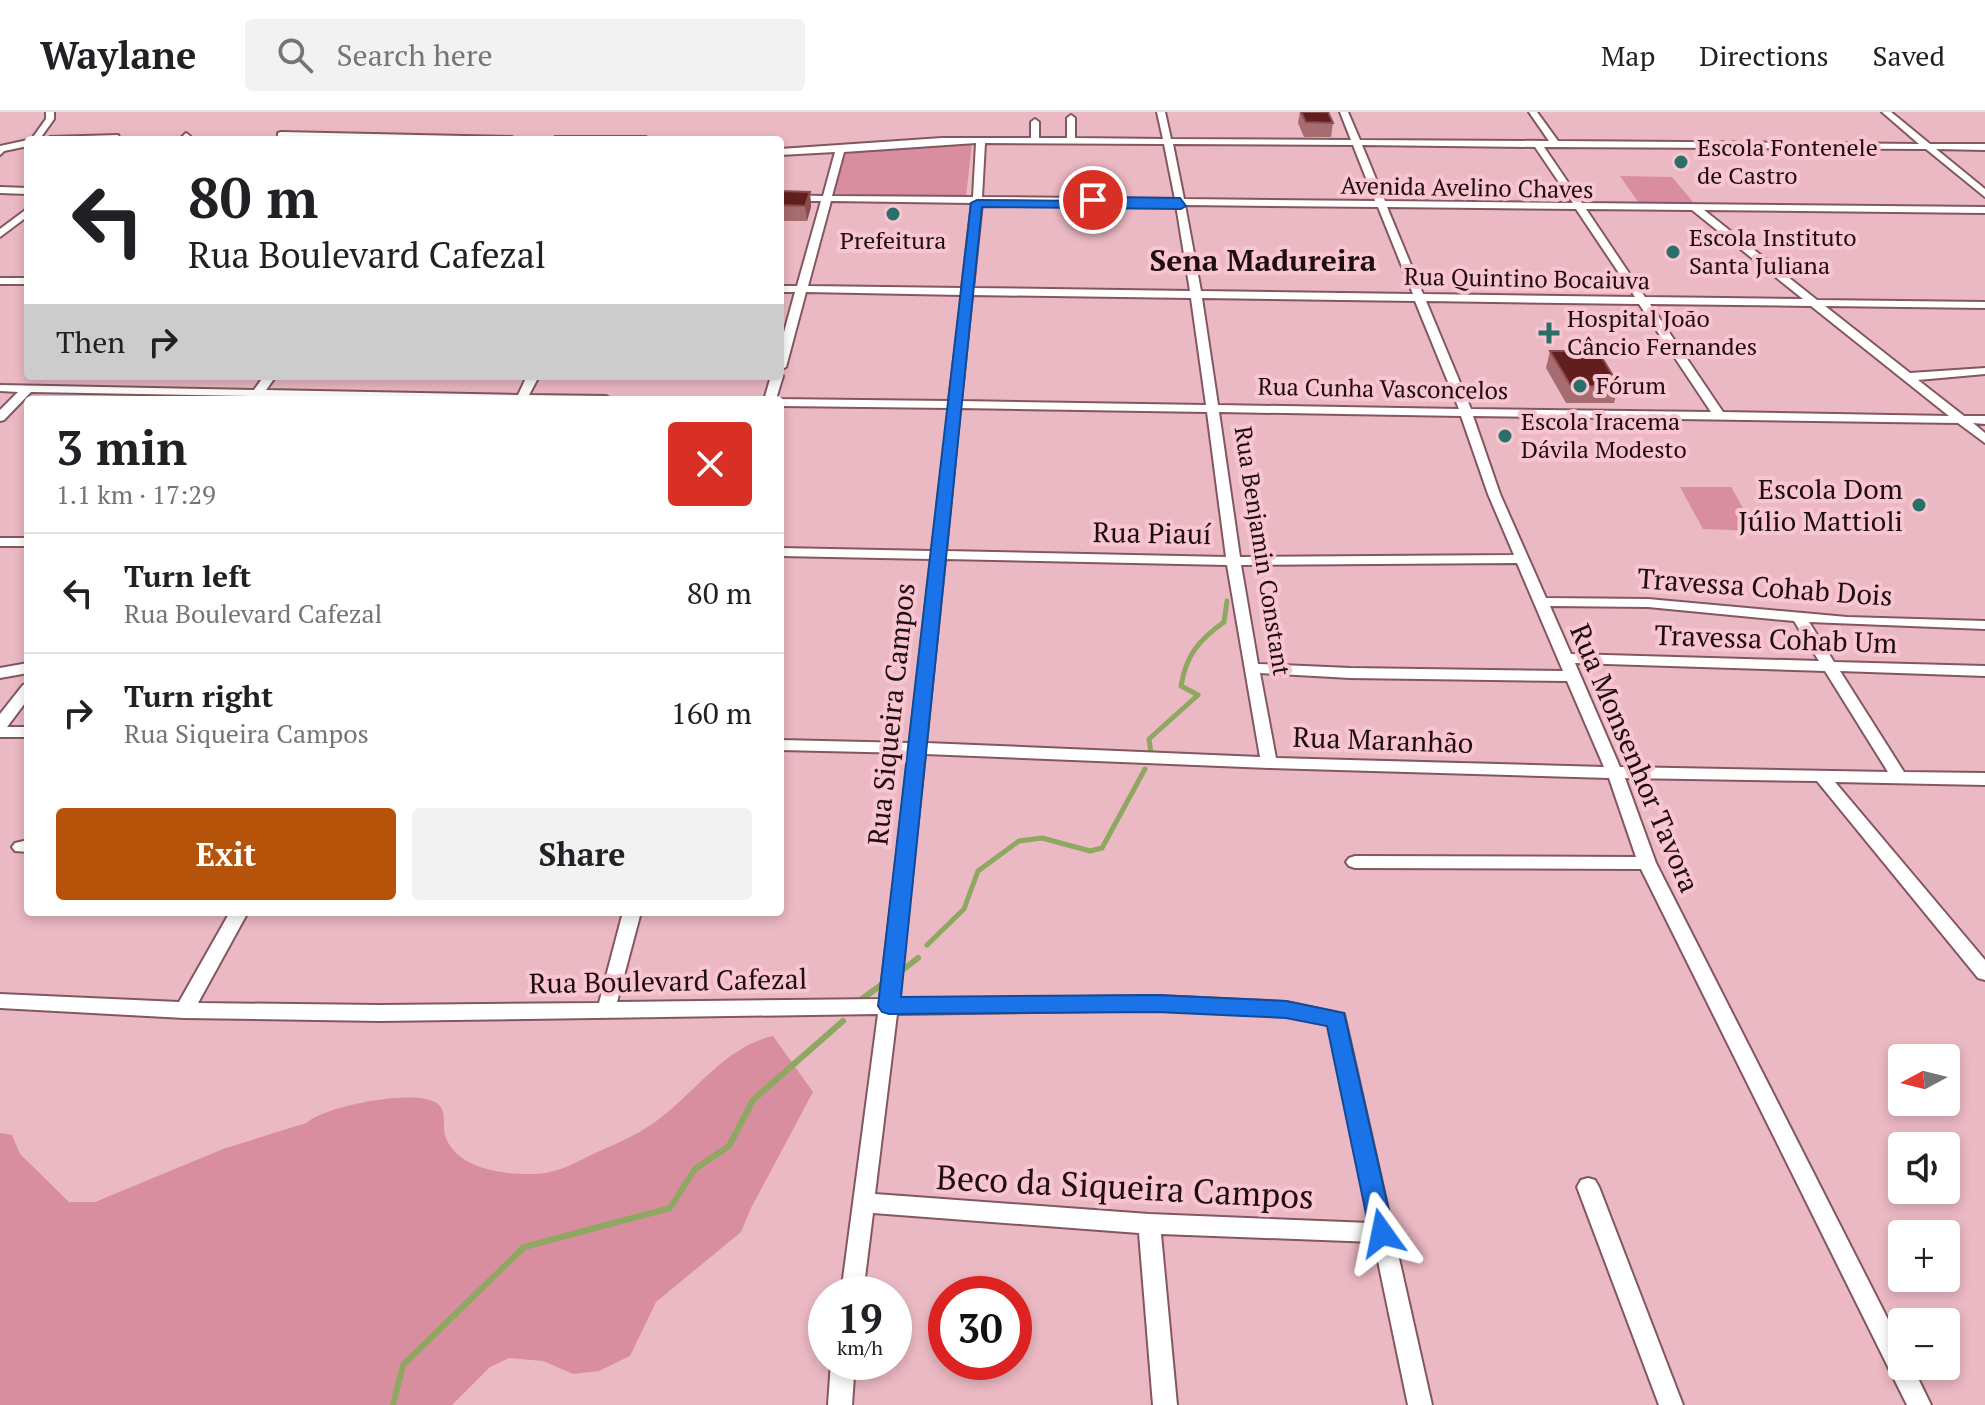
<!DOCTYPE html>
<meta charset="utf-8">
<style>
:root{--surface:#fff;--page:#f2f2f2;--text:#202124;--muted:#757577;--line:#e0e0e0;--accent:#b45309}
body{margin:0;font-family:"PT Serif",serif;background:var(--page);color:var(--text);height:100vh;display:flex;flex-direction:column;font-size:30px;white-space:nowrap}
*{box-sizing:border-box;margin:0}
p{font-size:26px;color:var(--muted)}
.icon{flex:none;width:44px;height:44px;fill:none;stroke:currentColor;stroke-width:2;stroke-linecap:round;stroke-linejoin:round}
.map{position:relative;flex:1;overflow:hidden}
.details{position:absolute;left:24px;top:284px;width:760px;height:520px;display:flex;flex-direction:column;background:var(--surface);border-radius:8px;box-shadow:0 4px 12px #0003}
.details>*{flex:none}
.banner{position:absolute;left:24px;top:24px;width:760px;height:244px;border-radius:8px;box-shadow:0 4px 12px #0003;background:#fff;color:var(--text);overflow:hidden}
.needle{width:52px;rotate:263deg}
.controls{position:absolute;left:1888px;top:932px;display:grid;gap:16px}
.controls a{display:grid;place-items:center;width:72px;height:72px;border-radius:8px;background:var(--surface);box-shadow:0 4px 12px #0003;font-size:40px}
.speed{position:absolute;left:808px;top:1164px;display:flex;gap:16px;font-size:40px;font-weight:700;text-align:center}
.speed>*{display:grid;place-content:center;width:104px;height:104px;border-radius:50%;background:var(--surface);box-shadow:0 4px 12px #0003;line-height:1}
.speed small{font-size:20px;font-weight:400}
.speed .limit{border:12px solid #d22;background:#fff;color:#111}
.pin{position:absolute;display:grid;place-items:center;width:68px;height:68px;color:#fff;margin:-34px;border:4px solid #fff;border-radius:50%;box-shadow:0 2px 8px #0007}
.me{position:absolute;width:88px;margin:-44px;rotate:348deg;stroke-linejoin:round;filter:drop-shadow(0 0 6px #0008)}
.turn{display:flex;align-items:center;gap:28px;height:168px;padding:0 32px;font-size:36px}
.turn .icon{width:104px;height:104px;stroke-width:2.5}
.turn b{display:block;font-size:56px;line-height:68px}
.then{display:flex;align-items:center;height:76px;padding:0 32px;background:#0003;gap:16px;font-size:30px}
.round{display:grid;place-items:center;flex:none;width:84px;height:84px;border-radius:8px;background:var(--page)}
.headline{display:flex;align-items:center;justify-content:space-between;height:136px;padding:0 32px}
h1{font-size:48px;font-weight:600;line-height:60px}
.primary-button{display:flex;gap:16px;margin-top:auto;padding:16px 32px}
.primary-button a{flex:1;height:92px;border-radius:8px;background:var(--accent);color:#fff;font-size:32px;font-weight:600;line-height:92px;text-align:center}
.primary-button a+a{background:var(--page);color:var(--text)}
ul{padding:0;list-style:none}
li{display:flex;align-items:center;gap:24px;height:120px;padding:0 32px;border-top:2px solid var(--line)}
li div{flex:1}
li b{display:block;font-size:30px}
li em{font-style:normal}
header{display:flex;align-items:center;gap:48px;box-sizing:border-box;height:112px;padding:0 40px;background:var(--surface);border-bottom:2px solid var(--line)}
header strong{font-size:38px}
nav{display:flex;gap:44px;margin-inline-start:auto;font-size:28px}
.search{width:560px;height:72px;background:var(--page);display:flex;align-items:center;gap:20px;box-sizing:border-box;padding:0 28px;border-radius:8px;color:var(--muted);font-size:30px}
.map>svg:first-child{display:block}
</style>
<header>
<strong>Waylane</strong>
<div class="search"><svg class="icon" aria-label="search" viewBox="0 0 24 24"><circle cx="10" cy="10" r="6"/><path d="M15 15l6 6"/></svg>Search here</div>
<nav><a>Map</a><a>Directions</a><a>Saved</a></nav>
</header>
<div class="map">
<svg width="1985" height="1293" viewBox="0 0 1985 1293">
<rect width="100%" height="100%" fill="#ebb9c3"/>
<path fill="#d98e9f" d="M972,31L966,85L833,84L846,39Z
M1620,64L1672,65L1694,91L1638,90Z
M1680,375H1731L1756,419L1703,417Z
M773,924L813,980L751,1096L741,1120L656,1190L630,1244L599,1259L573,1262L543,1249L509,1246L490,1255L452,1293H0V1021L12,1023L20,1042L69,1090H95L223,1037L306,1011C325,994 412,977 435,990C448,997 442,1012 445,1023C455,1057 505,1063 534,1062C555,1062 573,1052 591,1043C610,1034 629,1027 646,1016C690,989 721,935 773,924Z"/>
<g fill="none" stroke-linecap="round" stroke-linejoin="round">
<path stroke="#8ea761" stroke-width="5" d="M1151,641L1149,627L1198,583L1181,574C1186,543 1199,528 1224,510L1227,489
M927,833L964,797L978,759L1019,729L1042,726L1090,739L1102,736L1145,657"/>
<path stroke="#8ea761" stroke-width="6" d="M900,860L918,846
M862,887L885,870
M393,1293L403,1253L524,1135L670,1096L695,1057L729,1034L753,988L843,909"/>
<defs>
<path id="minor" d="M46,0H54V7L39,28H31L46,7Z
M1157,0H1165L1171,27L1351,28L1340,0H1348L1360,28L1549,29L1529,0H1537L1558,29L1919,32L1882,0H1891L1930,32H1985V38L1936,37L1985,77V85L1926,37L1544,35L1582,91L1985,95V101L1704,98L1817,188L1985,190V196L1825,194L1910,261L1985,256V262L1918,268L1964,304H1985V312L1973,311L1985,321V331L1958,311L1473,304L1500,382L1546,486L1648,487L1847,505L1985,509V517L1809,510L1834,550L1985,554V564L1840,559L1904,660L1985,661V673L1835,670L1985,848V868L1978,866L1817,669L1625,666L1656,751L1902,1235V1254H1912L1931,1293H1907L1641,757L1355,756L1349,754L1346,750L1349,746L1355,744L1636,745L1609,666L1269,656L925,642L899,887L1157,884L1286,890L1344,902L1432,1293H1408L1374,1130L1161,1122L1177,1293H1153L1139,1121L873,1101L863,1182H841L878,902L380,909L184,906L0,896V882L179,890L230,800H248L198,891L380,893L599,891L623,800H641L617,890L880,887L909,641L780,638V628L910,631L931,447L780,444V436L932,439L949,296L780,294V288H764L771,264H780V261L783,264L776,287L949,289L962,183L806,180L786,255L780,258V235L795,180H780V174H797L821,89H780V83L823,84L835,40L780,43V37L942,26H1031V10L1035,7L1039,10V26H1067V6L1071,3L1075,6V26L1163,27ZM976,31L973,85L832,84L844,40ZM985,31L1164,32L1175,87L982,85ZM1173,32L1353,33L1375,89L1184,87ZM1362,33L1535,35L1573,91L1385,89ZM831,89L972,91L962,176L808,174ZM982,91L1176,93L1190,179L973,176ZM1185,93L1378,95L1413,182L1201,179ZM1387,95L1576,97L1635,185L1423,182ZM1586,97L1692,98L1803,187L1645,185ZM972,183L1191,186L1206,293L961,289ZM1202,186L1415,189L1459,297L1218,293ZM1426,189L1639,192L1711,300L1471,297ZM1650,192L1811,194L1949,304L1723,300ZM960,296L1207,300L1226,445L946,439ZM1219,300L1461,304L1488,382L1514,443L1240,445ZM945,447L1227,453L1260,645L926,631ZM1517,451L1563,559L1350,556L1258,552L1241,453ZM1550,494L1648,495L1794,509L1819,549L1571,542ZM1575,551L1825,559L1888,660L1620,655ZM1260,561L1350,566L1567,569L1604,655L1276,646ZM1157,898L1286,904L1329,913L1370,1111L1149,1102L875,1082L897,902Z
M281,20L512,25L516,28L278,25V21Z
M186,21L190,24L187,28H179Z
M118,23L119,25L115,28H46L50,25Z
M555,25H646L650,28H551Z
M28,28V34L4,39L0,43V34Z
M0,75L28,76V82L0,81Z
M28,96V104L0,125V117Z
M0,166H28V172H0Z
M264,264H276L266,278L518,283L527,264H539L529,283L606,284L612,288L261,285L258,288H246L249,284L31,280L4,308L0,309V298L18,280L0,279V273L254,278Z
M0,426H28V434H0Z
M28,551V561L0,566V556Z
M28,571V587L7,615H28V625H0V602L23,573Z
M28,728V740L15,739L12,735L15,731Z
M1588,1066L1595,1068L1599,1075L1683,1293H1659L1577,1075L1581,1068Z
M831,1250H855L852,1293H828Z"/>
</defs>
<use href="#minor" stroke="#835760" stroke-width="4"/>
<use href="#minor" fill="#fff" fill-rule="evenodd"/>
</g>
<path fill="#a66c70" d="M1300,0H1328L1333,11L1331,25H1304L1298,11Z
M780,79L810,80L811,95L807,109H780Z
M1550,239L1619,274L1614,291H1566L1546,256Z"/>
<path fill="#8b4c4e" d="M810,80L811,95L807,109L805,94Z"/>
<path fill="#621e1c" stroke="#8b4c4e" stroke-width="2" d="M1301,0H1328L1333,11L1306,10Z
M780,79L810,80L805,94L780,93Z
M1550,239H1598L1619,274H1571Z"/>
<path fill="#1a73e8" stroke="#114b97" stroke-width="2" d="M1093,85L1180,86L1186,94L1181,97L982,95L901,885L1157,883L1286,889L1344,901L1394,1121L1390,1129L1382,1132L1373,1129L1370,1121L1327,914L1286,906L1157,900L889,902L882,900L878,894L971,91L977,88L1088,89Z"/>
<g fill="#287068" stroke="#f9c5d0" stroke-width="3">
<circle cx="1681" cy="50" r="8"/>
<circle cx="893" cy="102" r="8"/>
<circle cx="1673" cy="140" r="8"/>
<path d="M1545 209h8v8h8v8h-8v8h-8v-8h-8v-8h8z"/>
<circle cx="1580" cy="274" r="8"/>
<circle cx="1505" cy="324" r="8"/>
<circle cx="1919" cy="393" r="8"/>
</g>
<g text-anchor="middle" stroke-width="8" stroke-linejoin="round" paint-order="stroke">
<g font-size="24" fill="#1e0d11" stroke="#f9c5d0" text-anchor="start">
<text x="1697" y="44">Escola Fontenele<tspan x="1697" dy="28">de Castro</tspan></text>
<text x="1689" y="134">Escola Instituto<tspan x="1689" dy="28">Santa Juliana</tspan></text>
<text x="893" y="137" text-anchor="middle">Prefeitura</text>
<text x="1567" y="215">Hospital João<tspan x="1567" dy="28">Câncio Fernandes</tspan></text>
<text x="1596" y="282">Fórum</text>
<text x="1521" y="318">Escola Iracema<tspan x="1521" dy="28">Dávila Modesto</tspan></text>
</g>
<g font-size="24" fill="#1e0d11" stroke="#f9c5d0">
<text transform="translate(1467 76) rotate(1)" y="8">Avenida Avelino Chaves</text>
<text transform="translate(1527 167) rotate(1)" y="8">Rua Quintino Bocaiuva</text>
<text transform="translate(1383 277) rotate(1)" y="8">Rua Cunha Vasconcelos</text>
<text transform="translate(1262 439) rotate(81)" y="8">Rua Benjamin Constant</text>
</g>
<g font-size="28" fill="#1e0d11" stroke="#f9c5d0" text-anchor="end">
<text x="1903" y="387">Escola Dom<tspan x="1903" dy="32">Júlio Mattioli</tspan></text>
</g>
<g font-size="28" fill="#1e0d11" stroke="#f9c5d0">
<text transform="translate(1152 421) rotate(1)" y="10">Rua Piauí</text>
<text transform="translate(1765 475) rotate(4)" y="10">Travessa Cohab Dois</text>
<text transform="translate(1776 527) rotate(2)" y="10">Travessa Cohab Um</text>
<text transform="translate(891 602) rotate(-84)" y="10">Rua Siqueira Campos</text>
<text transform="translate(1383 628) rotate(2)" y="10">Rua Maranhão</text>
<text transform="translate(1635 646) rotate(67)" y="10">Rua Monsenhor Tavora</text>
<text transform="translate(668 869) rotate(-1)" y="10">Rua Boulevard Cafezal</text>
</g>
<g font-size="30" font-weight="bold" fill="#1e0d11" stroke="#f9c5d0">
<text x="1263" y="159">Sena Madureira</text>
</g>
<g font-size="34" fill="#1e0d11" stroke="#f9c5d0">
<text transform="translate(1125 1075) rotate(3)" y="12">Beco da Siqueira Campos</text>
</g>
</g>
</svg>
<div class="controls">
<a><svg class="needle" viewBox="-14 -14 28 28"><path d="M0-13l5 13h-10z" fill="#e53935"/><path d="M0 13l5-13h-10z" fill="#757577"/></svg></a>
<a><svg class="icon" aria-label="sound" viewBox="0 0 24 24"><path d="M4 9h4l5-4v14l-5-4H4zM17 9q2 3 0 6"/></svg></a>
<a>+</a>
<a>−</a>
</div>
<div class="speed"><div>19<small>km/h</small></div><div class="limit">30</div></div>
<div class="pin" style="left:1093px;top:88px;background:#d93025"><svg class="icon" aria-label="arrive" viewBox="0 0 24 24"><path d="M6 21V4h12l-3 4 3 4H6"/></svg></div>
<svg class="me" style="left:1382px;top:1121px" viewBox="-20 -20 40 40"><path d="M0-17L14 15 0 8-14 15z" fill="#1a73e8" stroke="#fff" stroke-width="4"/></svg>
<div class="banner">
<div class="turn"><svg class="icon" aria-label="left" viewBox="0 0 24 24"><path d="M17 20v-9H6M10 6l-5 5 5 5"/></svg><div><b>80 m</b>Rua Boulevard Cafezal</div></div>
<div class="then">Then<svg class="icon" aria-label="right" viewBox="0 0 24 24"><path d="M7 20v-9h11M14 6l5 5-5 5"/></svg></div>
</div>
<section class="details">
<div class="headline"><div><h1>3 min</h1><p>1.1 km · 17:29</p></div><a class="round" style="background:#d93025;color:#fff"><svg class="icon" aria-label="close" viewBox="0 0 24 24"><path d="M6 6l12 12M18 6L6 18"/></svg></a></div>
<ul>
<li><svg class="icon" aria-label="left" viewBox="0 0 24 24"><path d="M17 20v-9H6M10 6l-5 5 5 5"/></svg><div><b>Turn left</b><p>Rua Boulevard Cafezal</p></div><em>80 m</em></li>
<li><svg class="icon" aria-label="right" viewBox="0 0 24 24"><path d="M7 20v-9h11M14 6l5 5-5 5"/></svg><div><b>Turn right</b><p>Rua Siqueira Campos</p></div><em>160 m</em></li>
</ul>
<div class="primary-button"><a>Exit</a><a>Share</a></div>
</section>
</div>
